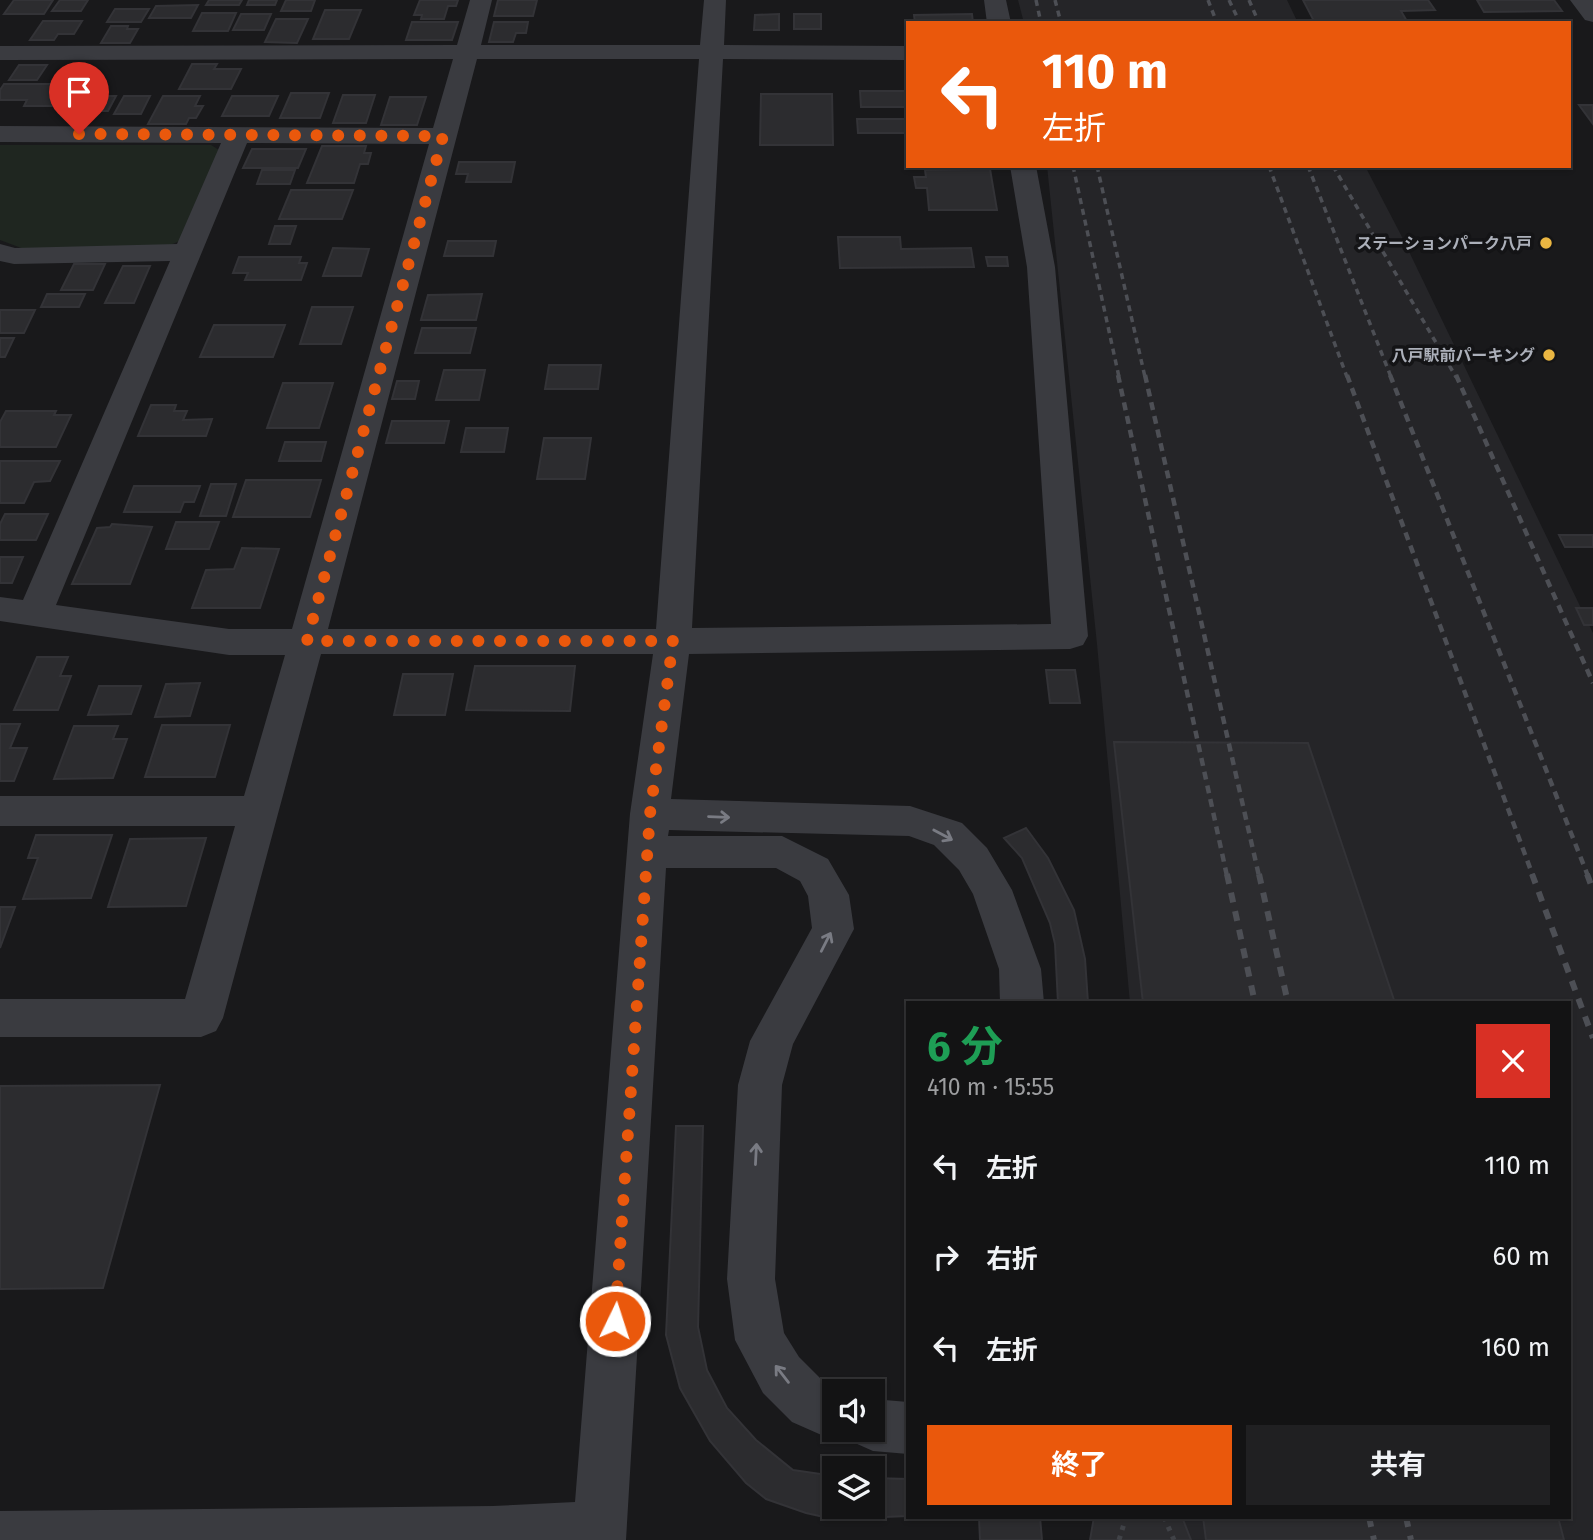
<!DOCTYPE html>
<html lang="ja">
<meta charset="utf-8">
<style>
:root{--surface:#131314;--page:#202022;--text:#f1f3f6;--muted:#9d9ea0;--line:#323234;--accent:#ea580c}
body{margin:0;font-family:"Fira Sans","Noto Sans JP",sans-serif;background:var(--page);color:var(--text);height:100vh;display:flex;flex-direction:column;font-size:26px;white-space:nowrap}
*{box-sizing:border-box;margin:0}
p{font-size:23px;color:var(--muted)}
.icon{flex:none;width:38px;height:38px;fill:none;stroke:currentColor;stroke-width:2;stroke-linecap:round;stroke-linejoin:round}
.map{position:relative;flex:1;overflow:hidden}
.side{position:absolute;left:906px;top:1001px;width:665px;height:518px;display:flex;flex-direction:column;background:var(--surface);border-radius:0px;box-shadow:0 2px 5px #0004,0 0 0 2px var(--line)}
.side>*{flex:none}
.hud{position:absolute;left:906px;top:21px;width:665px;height:147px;border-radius:0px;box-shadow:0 2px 5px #0004,0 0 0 2px var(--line);background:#ea580c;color:#fff;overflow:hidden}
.fabs{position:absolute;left:822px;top:1379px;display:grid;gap:14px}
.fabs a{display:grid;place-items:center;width:63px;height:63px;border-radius:0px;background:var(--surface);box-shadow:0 2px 5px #0004,0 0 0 2px var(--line);font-size:35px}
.pin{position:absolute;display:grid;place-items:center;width:60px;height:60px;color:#fff;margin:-72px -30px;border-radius:50% 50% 50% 0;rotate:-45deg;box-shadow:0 0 7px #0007}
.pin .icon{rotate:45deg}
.me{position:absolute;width:77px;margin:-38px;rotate:4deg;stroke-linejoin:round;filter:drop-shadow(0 0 5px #0008)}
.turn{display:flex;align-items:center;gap:24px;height:147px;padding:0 21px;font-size:32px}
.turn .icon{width:91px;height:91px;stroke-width:2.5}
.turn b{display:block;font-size:49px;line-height:60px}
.round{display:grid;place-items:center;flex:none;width:74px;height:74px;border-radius:0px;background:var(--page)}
.headline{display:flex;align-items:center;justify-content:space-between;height:119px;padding:0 21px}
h1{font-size:42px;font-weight:700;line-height:52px;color:#1e9e55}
.button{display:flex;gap:14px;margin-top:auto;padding:14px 21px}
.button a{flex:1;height:80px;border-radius:0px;background:var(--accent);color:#fff;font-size:28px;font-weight:700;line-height:80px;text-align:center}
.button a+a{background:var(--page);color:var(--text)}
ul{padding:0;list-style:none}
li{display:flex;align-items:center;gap:21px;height:91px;padding:0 21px}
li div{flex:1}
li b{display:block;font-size:26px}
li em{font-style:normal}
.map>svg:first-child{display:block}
</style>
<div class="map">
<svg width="1593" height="1540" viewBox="0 0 1593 1540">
<rect width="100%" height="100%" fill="#19191b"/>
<path fill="#252528" d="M1018,0H1287L1298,23H1024Z
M1047,166H1365L1401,235L1593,633V1540H1179L1176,1517H1570V1003H1130L1097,644Z"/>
<path fill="#1f2620" d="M0,145H211L219,150L184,239L166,247L24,249L0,240Z"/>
<path fill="#2c2c2f" stroke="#333337" stroke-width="2" d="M14,0H53L44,14H4Z
M60,0H88L81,11H52Z
M209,0H242L239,5H206Z
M249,0H277L275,5H247Z
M286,0H315L311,11H281Z
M420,0H458L456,6H448L444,19H421L422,15H414Z
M498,0H537L533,16H494Z
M1303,0H1428L1435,10L1401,11L1408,23H1315Z
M1477,0H1554L1562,11L1484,12Z
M198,5L191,18H149L156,6Z
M115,9H149L141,22H107Z
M325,10H361L349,39H313Z
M202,13H236L228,31H193Z
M241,14H271L264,30H233Z
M779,14V30H754L755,15Z
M794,14H821V29H794Z
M972,14L973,23H915L914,15Z
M276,19H308L297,43L265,42Z
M43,21H82L74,34H58L54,40H30Z
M412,22H458L452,40H406Z
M494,22H528L526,33H516L513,42H489Z
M111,26H128L127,29H138L130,43H101Z
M192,64H217L214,69H241L231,89H179Z
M19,65H47L37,80H9Z
M4,84H77L65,106H24L27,100H0V90Z
M860,91H908V107H861Z
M291,93H329L320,118H280Z
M761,94H832L833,145H760Z
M343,95H375L366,123H333Z
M84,96H116L108,111H76Z
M124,96H150L141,114H114Z
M163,96H200L195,106H203L196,118H189L186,124H148Z
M232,96H278L269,116H222Z
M390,97H426L417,125H381Z
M1579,105H1593V124Z
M857,119H908V133H858Z
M322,146H366L364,153H371L368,164H360L354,183H307Z
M252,149H306L298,168H243Z
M459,162H515L511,182H466L468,174H456Z
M990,169L997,210H929L927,188H916L914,177H926L925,170Z
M262,170H295L290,184H257Z
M291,190H353L342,219H279Z
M275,226H296L290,244H269Z
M838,237H900L901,249L971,248L974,267L840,268Z
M448,241H496L493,256H444Z
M333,248L369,249L361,276H323Z
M239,257H301L299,263H307L301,280H245L248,273H233Z
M986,257H1007L1008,266H988Z
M74,264H105L93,290H61Z
M123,266H150L134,303H105Z
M47,294H85L79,307H41Z
M482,294L476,320H421L428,295Z
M312,307H353L341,344H300Z
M0,310H35L24,333H0Z
M214,325H285L273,357H200Z
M422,328H476L470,353H415Z
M0,338H14L5,357H0Z
M549,365H601L598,389H545Z
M444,370H485L479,400H436Z
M397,381H419L415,399H392Z
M283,383H333L319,428H267Z
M151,405H176L174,411H187L183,420L212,419L206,436H138Z
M6,411H56L54,415H71L56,447H0V422Z
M392,421H449L444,443H386Z
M466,428H508L504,452H461Z
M544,438H591L585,479H537Z
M285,442H326L321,461H279Z
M0,461H60L50,481L34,482L24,503H0Z
M246,480H321L310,517H233Z
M211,484H236L226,516H200Z
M134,486H200L194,502H184L180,512H124Z
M5,514H48L36,540H0V524Z
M176,522H219L209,549H166Z
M112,524L152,527L130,584H72L97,528L110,527Z
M1559,535H1593V547H1565Z
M242,548L279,549L260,608H192L206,570L234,569Z
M0,557H23L12,583H0Z
M1576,608H1593V625H1584Z
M37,657H68L60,676H71L58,710H14Z
M475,666H575L570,711L466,710Z
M1046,670H1075L1080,703H1050Z
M403,674H453L445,715H394Z
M200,683L190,716L155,717L166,684Z
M99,686H141L131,714L88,715Z
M0,724H20L10,748H27L14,781H0Z
M162,725H230L215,777H145Z
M74,726H118L113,739H127L113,778L54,779Z
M1114,742L1308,743L1395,1003H1143Z
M1026,828L1048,858L1074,910L1085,959L1088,1003H1058L1055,944L1050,923L1022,858L1004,838Z
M36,835H112L91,898L23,899L38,858H28Z
M206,838L186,906L108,907L130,839Z
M0,907H15L0,948Z
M160,1085L103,1288L0,1289V1086Z
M676,1126H703L698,1327L707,1370L727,1408L756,1440L793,1470L835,1476V1507H873V1478L908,1479V1516L833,1519L806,1513L766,1499L746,1483L710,1441L680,1388L666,1335Z
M979,1517H1040L1042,1540H980Z
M1094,1517H1182L1191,1540H1090Z
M1203,1517H1558L1564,1540H1206Z"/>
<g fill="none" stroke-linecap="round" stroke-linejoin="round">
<path stroke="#404247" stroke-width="5" stroke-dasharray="4.5 6" stroke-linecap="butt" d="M1164,1517L1174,1540
M1119,1540L1126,1517"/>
<path fill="#3a3b40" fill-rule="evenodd" d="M470,0H492L481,45H700L704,0H726L724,45L908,46V60L723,59L692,628L1051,624L1027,267L1010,166H1036L1055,267L1088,636L1083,645L1070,649L689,654L671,799L910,806L962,823L987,848L1012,890L1041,969L1044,1003H1000L999,969L973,894L959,870L934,845L909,836L669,830L668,836H782L828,859L849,895L854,929L793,1044L782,1085L775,1279L784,1333L799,1357L828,1386L840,1391H835V1430H873V1399L908,1402V1454L873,1451L855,1443L851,1434L835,1441L792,1422L763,1393L735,1340L727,1279L738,1085L750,1041L812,928L808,896L800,881L776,868H666L626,1540H0V1511L493,1506L575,1502L630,814L653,654H321L223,1018L216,1031L201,1037H0V999H185L235,826H0V796H244L285,655H229L0,621V597L23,600L170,261L14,264L0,261V244L15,248L177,244L221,143L0,142V126L433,128L453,59L0,60V46L457,45ZM477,59H699L656,629H328ZM247,143L429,144L292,629H229L56,605Z
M984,0H1006L1011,23H987Z
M1570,0H1593V22L1585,20Z"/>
<path stroke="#4d4f55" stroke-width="3.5" stroke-dasharray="6 5" stroke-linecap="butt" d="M1036,0L1041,23
M1055,0L1061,23
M1208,0L1217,23
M1229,0L1240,23
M1249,0L1259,23
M1073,166L1119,377
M1097,166L1145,377
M1269,166L1347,377
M1308,166L1391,377
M1333,166L1456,377"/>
<path stroke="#4d4f55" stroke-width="4.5" stroke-dasharray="8 6" stroke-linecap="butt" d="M1118,375L1227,876
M1145,375L1259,876
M1347,375L1533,876
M1390,375L1588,876
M1456,375L1593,683"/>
<path stroke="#4d4f55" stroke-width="6" stroke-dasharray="10 9" stroke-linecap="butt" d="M1227,874L1255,1003
M1259,874L1288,1003
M1532,874L1593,1038
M1587,874L1593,890
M1369,1517L1374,1540
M1406,1517L1411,1540"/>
</g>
<defs><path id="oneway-shaft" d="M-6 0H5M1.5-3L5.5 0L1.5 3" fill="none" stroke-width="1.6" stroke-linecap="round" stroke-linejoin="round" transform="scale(1.75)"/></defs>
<g stroke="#797b83">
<use href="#oneway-shaft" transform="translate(719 817) rotate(2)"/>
<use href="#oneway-shaft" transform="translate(943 835) rotate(28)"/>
<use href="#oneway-shaft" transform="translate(826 942) rotate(-63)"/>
<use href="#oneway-shaft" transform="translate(756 1154) rotate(-87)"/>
<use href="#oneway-shaft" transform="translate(782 1374) rotate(-128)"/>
</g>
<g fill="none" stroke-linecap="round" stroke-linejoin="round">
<path stroke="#ea580c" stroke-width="12" stroke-dasharray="0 21.6" d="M79,134L443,136L307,641H673L650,814L615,1321"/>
</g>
<g fill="#eab642" stroke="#141416" stroke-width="2.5">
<circle cx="1546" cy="243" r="7"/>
<circle cx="1549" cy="355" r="7"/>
</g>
<g text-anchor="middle" stroke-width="7" stroke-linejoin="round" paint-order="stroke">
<g font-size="16" font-weight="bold" fill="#acb0ba" stroke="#141416" text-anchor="end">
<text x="1532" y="249">ステーションパーク八戸</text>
<text x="1535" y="361">八戸駅前パーキング</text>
</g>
</g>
</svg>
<div class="fabs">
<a><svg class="icon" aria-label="sound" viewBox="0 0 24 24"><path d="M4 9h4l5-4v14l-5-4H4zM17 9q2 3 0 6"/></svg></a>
<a><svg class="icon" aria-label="layers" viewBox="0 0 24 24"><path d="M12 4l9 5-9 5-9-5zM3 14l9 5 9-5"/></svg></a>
</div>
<div class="pin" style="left:79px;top:134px;background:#d93025"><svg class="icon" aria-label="arrive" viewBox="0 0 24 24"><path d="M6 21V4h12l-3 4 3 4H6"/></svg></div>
<svg class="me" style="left:615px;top:1321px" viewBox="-20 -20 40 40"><circle r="17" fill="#ea580c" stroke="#fff" stroke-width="3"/><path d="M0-11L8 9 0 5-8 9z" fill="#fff"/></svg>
<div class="hud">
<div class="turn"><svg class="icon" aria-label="left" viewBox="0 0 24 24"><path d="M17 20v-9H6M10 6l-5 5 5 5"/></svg><div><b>110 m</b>左折</div></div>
</div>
<section class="side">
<div class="headline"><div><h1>6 分</h1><p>410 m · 15:55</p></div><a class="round" style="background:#d93025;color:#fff"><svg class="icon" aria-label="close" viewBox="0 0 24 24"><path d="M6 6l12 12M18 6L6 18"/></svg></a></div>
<ul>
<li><svg class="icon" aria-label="left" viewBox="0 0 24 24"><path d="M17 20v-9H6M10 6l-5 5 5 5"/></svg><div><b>左折</b></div><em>110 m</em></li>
<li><svg class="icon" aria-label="right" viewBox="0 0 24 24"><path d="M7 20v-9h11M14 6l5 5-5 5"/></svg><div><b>右折</b></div><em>60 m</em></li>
<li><svg class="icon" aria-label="left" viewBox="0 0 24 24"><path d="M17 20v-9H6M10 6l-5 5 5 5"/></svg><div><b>左折</b></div><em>160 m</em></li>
</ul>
<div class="button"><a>終了</a><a>共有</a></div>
</section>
</div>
